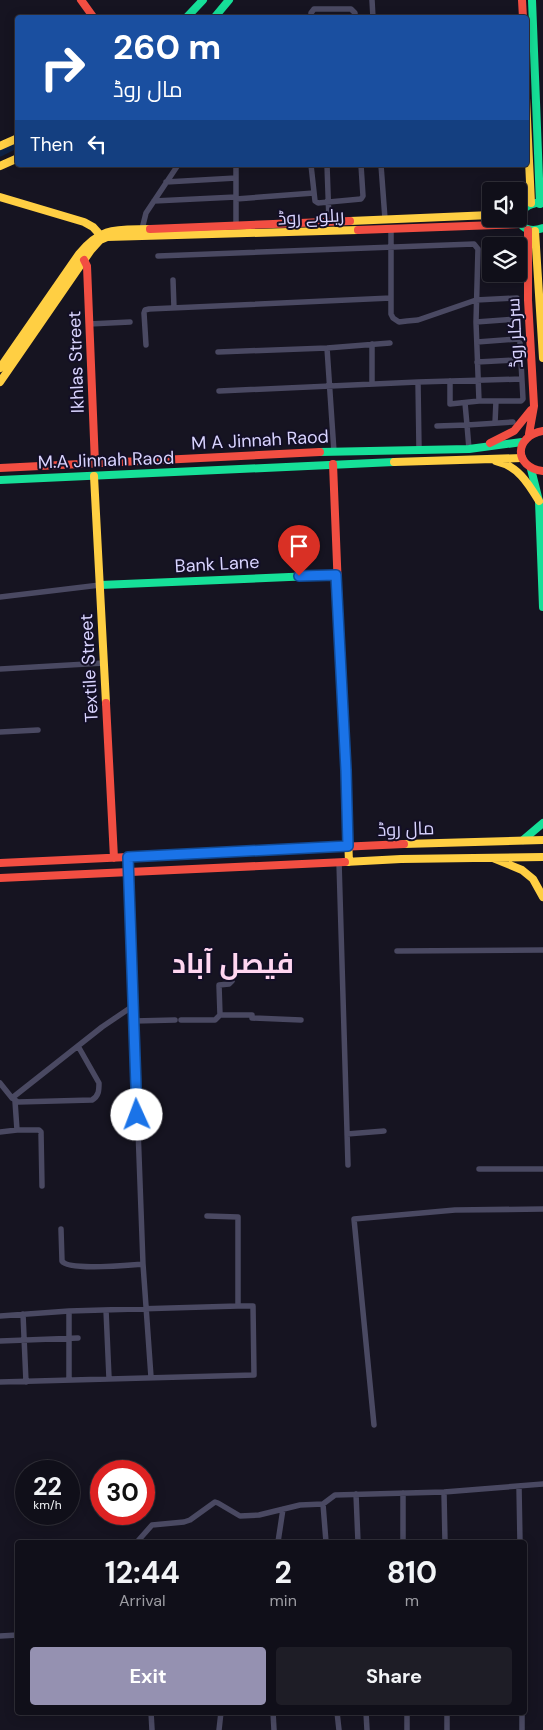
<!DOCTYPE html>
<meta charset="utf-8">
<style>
:root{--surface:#100f19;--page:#1e1d26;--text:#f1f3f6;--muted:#9c9ca2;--line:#302f38;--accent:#9591b1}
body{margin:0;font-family:"DM Sans",Cairo,sans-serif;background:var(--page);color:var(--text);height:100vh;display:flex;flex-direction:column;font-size:19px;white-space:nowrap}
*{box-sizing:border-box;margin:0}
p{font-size:16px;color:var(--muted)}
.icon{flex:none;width:28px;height:28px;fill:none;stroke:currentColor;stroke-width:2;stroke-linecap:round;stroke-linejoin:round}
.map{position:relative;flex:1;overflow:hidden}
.sheet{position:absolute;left:15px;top:1540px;width:512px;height:175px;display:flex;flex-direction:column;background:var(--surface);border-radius:5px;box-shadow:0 2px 12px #0003,0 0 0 1px var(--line)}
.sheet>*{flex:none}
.guide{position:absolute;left:15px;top:15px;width:514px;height:152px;border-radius:5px;box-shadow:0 2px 12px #0003,0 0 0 1px var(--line);background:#1a4fa0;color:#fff;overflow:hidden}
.buttons{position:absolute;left:482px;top:182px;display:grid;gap:10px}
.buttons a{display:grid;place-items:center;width:45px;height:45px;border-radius:5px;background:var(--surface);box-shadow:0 2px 12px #0003,0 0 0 1px var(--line);font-size:25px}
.speed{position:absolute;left:15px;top:1460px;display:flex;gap:10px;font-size:25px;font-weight:700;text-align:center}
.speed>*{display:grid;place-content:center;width:65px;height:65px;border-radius:50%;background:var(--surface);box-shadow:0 2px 12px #0003,0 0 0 1px var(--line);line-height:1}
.speed small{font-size:12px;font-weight:400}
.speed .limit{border:8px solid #d22;background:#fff;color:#111}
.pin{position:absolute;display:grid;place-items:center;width:42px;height:42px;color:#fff;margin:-51px -21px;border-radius:50% 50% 50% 0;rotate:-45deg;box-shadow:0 0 5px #0007}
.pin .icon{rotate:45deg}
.me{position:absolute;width:55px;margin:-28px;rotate:358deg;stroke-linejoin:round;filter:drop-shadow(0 0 4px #0008)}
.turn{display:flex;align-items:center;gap:18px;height:105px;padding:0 15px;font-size:22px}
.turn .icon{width:65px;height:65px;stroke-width:2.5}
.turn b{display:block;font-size:35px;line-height:42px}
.then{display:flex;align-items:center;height:48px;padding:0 15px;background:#0003;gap:10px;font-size:19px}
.eta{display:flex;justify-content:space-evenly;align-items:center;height:85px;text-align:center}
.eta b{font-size:30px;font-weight:700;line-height:35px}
.primary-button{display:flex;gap:10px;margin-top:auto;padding:10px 15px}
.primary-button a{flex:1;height:58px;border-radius:5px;background:var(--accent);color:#fff;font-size:20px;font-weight:700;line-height:58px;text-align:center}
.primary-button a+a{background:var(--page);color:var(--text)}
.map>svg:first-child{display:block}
</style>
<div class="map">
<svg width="543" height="1730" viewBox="0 0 543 1730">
<rect width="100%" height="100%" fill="#161421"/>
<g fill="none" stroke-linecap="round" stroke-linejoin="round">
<path stroke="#0d2144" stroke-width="7" d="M0,153L18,144"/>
<path stroke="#4a4962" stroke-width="5.5" d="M372,0L373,18
M311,18V13L314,9H351L355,13V18
M311,165L315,201L318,203L361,199L363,196L361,165
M327,165L329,221
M381,165L385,219
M166,182L236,178
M236,199L314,193
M154,201L236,197
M236,225V165
M391,228V314L393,318L399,322L407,321L418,320L476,300L517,298
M142,229L146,213L178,165
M158,256L474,244L478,249L476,322L479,401H521L523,399L520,343
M173,280L174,308
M476,322L518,319
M89,324L130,322
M477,342L518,339
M372,344V384
M146,345L144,313L145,310L149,309L391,298
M327,348L334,452
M218,352L327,348L390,343
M477,362L516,360
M450,381V404L479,401
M418,382L419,449
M219,391L418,382L521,379
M495,423L496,401
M437,426L467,425L465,403
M469,449L467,425L513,422
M0,597L100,585
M0,669L104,663
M0,732L38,730
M128,857L143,1264L151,1377
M339,862L348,1165
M397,951L543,950
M220,1015L219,985L229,984L232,981
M181,1020H215L220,1015H252V1018L301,1020
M134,1021L175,1020
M0,1083L12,1098L102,1027L133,1006
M12,1098L18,1102L92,1100C99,1096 99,1090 99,1083L78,1046
M17,1130H39L41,1132L42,1186
M0,1132L17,1130L15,1101
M347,1134L384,1131
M479,1169H543
M61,1229L62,1261C68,1271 129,1265 143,1264
M106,1310L109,1378
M23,1314L26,1382
M0,1316L69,1311L238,1306V1217L207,1216
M0,1341L78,1338
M69,1379V1311
M0,1382L254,1375L253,1306H238
M374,1425L354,1219L455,1210L543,1209
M519,1487L520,1542
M444,1492L445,1542
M403,1493V1542
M356,1494L358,1542
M323,1504L326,1542
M137,1542L152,1525L184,1522L190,1520L215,1502L218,1503L240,1516L259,1515L300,1505L323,1504L335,1495L444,1492L543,1484
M278,1542L283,1509
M0,1636L18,1635
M151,1712L152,1730
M273,1712L274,1730
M337,1712L339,1730
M366,1712L367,1730
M407,1712V1730
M447,1712V1730
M522,1712V1730
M219,1730L221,1712"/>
<path stroke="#16e098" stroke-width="8" d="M532,0L540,204
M186,18L203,0
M214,18L229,0
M536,203C510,208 517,238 543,228
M320,452L469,449L522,442
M531,469L539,501L543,607
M0,480L394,462
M100,585L336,575
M523,840L543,823"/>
<path stroke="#ffcf43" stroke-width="8" d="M526,98L531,203
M0,146L18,138
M0,166L18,158
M0,197L84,222L93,227L102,237
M350,221L491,215
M535,231L543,358
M0,368L79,254C102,226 117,230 150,229
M0,382L91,250L100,240L107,237L358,230
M496,461C518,466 528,483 539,501
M394,462L522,458
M94,476L106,703
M341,664L349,862
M404,844L543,840
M493,858L522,870L533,879L543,897
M345,862L401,859L543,857"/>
<path stroke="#f24e42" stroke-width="8" d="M81,0L94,18
M522,0L523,18
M150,229L350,221
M358,230L521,224
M528,230V300L534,406L529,434
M84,260L87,266L95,464
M543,431C514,436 513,467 543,471
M490,443L514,431L531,410
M333,464L341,664
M0,468L320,452
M106,703L114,858
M0,863L404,844
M0,878L345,862"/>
</g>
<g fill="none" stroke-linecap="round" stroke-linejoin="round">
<defs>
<path id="route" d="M137,1115L128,857L348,846L346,770L336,575L299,576"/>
</defs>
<use href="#route" stroke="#114b97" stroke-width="12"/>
<use href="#route" stroke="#1a73e8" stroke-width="9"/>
</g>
<g text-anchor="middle" stroke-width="4" stroke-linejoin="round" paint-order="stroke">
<g font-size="18" fill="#d9d4ff" stroke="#130f26">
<text transform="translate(311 217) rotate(-3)" y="6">ریلوے روڈ</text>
<text transform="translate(515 333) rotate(-93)" y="6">سرکلر روڈ</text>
<text transform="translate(76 362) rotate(-92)" y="6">Ikhlas Street</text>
<text transform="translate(260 440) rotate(-3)" y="6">M A Jinnah Raod</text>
<text transform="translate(106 460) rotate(-2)" y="6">M.A Jinnah Raod</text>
<text transform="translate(217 564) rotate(-3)" y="6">Bank Lane</text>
<text transform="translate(89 668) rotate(-93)" y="6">Textile Street</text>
<text transform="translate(406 829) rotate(-2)" y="6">مال روڈ</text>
</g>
<g font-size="28" font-weight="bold" fill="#ffd6f0" stroke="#130f26">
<text x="233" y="973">فیصل آباد</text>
</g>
</g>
</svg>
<div class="buttons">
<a><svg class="icon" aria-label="sound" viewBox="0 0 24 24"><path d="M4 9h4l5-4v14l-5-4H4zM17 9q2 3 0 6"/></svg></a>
<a><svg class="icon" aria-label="layers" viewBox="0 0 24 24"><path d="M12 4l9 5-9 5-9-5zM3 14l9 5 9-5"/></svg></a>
</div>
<div class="speed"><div>22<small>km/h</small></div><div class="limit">30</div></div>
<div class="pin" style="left:299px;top:576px;background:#d93025"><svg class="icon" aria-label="arrive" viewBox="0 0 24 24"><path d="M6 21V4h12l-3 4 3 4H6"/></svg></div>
<svg class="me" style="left:137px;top:1115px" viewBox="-20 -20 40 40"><circle r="19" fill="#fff"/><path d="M0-13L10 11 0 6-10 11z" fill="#1a73e8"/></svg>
<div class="guide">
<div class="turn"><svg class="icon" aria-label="right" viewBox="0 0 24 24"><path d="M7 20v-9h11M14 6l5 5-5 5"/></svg><div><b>260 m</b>مال روڈ</div></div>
<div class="then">Then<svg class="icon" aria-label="left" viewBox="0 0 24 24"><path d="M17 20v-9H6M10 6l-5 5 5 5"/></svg></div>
</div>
<section class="sheet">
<div class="eta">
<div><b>12:44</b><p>Arrival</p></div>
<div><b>2</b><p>min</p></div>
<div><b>810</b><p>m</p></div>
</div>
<div class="primary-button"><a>Exit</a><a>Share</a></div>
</section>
</div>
